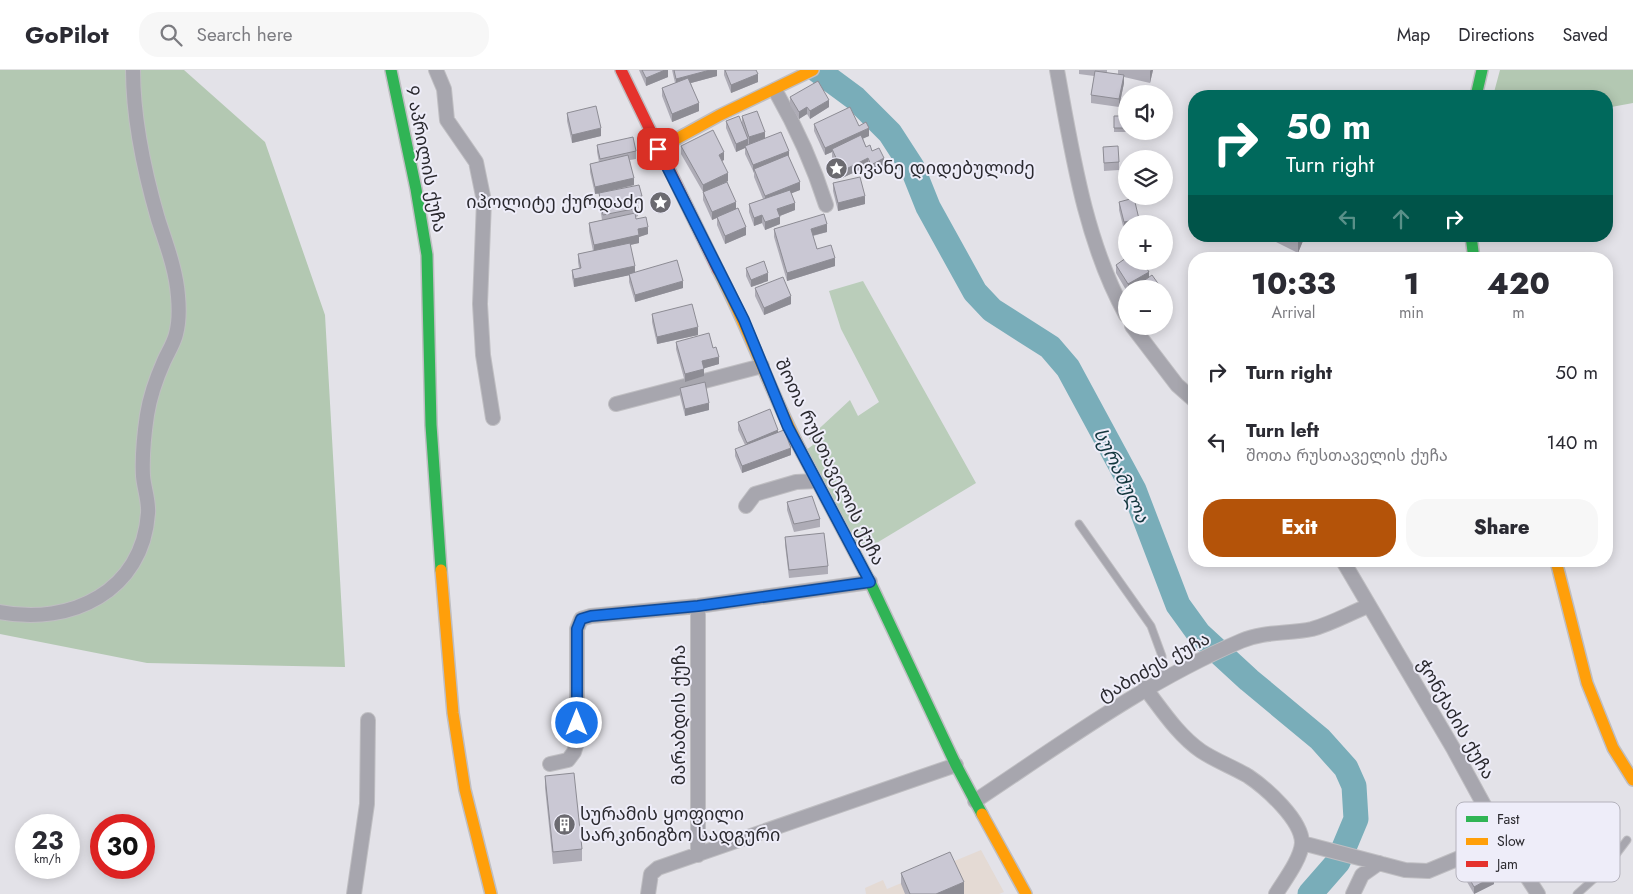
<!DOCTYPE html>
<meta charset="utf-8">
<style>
:root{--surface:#fff;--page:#f7f7f7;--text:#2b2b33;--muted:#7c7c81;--line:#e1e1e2;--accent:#b45309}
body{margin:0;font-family:Jost,"Noto Sans Georgian",sans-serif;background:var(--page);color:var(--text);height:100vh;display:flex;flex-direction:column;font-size:19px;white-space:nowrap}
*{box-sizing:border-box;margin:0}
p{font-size:16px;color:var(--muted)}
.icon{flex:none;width:28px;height:28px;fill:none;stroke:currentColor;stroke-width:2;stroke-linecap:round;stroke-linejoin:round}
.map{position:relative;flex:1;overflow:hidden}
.drawer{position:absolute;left:1188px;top:182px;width:425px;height:315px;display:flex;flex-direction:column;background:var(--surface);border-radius:20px;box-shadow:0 2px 12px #0003}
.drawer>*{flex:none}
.top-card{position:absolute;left:1188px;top:20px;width:425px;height:152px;border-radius:20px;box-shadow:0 2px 12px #0003;background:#00695c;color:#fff;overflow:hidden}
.tools{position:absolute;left:1118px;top:15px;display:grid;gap:10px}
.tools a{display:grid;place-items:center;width:55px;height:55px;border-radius:50%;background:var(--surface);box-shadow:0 2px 12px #0003;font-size:25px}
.speed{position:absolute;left:15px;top:744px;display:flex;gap:10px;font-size:25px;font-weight:700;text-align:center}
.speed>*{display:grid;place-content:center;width:65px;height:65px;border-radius:50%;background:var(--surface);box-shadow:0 2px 12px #0003;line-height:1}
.speed small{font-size:12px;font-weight:400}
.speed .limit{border:8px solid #d22;background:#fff;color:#111}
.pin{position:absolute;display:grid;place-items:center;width:42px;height:42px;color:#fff;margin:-21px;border-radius:10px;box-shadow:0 2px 8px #0006}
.me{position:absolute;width:55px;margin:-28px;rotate:0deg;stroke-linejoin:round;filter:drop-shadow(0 0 4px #0008)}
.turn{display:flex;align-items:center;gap:18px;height:105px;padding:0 15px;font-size:22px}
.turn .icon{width:65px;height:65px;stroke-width:2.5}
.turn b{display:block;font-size:35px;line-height:42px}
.lanes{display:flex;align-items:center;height:48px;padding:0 15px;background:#0003;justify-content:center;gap:25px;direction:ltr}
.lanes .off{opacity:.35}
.eta{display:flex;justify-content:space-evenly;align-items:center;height:85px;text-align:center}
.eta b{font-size:30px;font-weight:800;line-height:35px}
.action{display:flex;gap:10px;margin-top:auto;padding:10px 15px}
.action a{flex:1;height:58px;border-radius:20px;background:var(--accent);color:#fff;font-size:20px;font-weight:800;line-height:58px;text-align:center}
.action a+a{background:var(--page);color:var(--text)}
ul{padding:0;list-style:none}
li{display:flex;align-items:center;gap:15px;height:70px;padding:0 15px}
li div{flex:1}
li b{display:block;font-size:19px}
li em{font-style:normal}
header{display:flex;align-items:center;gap:30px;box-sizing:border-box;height:70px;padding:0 25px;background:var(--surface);border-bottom:1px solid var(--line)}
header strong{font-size:24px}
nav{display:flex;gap:28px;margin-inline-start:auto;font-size:18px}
.search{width:350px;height:45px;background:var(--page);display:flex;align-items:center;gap:12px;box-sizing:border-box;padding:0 18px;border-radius:20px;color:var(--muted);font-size:19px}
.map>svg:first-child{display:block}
</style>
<header>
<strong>GoPilot</strong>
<div class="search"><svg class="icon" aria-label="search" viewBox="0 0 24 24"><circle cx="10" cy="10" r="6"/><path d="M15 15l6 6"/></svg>Search here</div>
<nav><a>Map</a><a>Directions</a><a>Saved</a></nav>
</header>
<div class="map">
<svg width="1633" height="824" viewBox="0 0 1633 824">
<rect width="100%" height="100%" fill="#e3e2e8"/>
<path fill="#e4dad4" d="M981,780L1004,822L999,824H866L865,818L883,810L887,819Z"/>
<path fill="#bacdba" d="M863,211L976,413L865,480L852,473L802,383L813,375L809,368L850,330L858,346L879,332L841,259L829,221Z"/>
<path fill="#b3c8b2" d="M0,0H184L265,72L325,245L345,597L147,593L0,564Z
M1500,0H1633V33L1606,38V26H1493Z"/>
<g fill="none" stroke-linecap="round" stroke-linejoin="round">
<path stroke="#79adb9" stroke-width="25" d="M817,0L855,28L890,63L912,97L928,137L975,222L992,240L1050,277L1068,298L1134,420L1178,535L1199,564L1249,610L1320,669L1346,698L1354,716L1356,749L1338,792L1310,824"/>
<defs>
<path id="lane" d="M1079,454L1151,556L1162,586L1163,609
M1577,824L1605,799L1627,770"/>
<path id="street" d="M436,0L444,19L447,50L476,92L484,131L480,234L483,285L493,348
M1057,0C1072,82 1085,171 1126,245
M775,20C796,57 813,94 826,135
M1132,256L1177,315L1194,330
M616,334L762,296
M746,436L755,424L796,412L816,411
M1343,491L1453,678L1503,770L1538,824
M0,542C71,556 143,521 148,443C149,431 144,418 143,406C142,386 144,365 147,345C150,326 156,309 164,291C168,282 174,273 176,264C179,253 179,237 178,226C176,199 166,174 158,149C145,104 133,47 133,0
M1145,618C1162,640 1178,665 1201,681C1216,691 1233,697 1248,706C1266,718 1302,750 1302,773C1301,789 1284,811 1276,824
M550,694L568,690L574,682L577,672V559L581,549L591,546L698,536L870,512
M975,731C1061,674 1145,612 1241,571C1264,561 1288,564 1312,559C1331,554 1350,543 1368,536
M1302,773L1405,800L1428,801L1503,770
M698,785V536
M354,824L367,734L368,650
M648,824L651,804L658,798L956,695
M1353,824L1362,805L1379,793"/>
<path id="fast" d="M391,0L416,119L427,185L431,355L441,500
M1476,26L1482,0
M1471,166L1474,189
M802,383L870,512L956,695L982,744"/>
<path id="slow" d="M658,79L720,45L813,0
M718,200C749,259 771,323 802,383
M1556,491L1587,613L1613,678L1633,710
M441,500L453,643L465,720L491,824
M982,744L1026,824"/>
<path id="jam" d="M621,0L718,200"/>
</defs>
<use href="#lane" stroke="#bfbec2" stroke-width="9"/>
<use href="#street" stroke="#bfbec2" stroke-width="16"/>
<use href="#fast" stroke="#bfbec2" stroke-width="14"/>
<use href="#slow" stroke="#bfbec2" stroke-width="14"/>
<use href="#jam" stroke="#bfbec2" stroke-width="14"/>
<use href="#lane" stroke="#a7a6ae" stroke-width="7"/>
<use href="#street" stroke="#a7a6ae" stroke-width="14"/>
<use href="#fast" stroke="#30b455" stroke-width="11"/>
<use href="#slow" stroke="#ff9f0a" stroke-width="11"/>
<use href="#jam" stroke="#e5322d" stroke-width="11"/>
</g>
<path fill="#aeacb6" d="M639,0H668V7L646,16Z
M672,0H717V6L691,13L699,41L672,52L662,26V18L675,13Z
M724,0H756L758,12L731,23L724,5Z
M1079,0H1107V3L1118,4V0H1153L1150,13L1124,7V13L1119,37L1091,33V25L1094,6L1079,4Z
M790,27L829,37L810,49L807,44L799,49L790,35Z
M567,43L601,66L572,73L567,51Z
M742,46L765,68L789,87L800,120L791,123L795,140L780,146V154L765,160L762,153L754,156L749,142V134L763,129L754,107V103L745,84V78L736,82L726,58V51L742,53Z
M1114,46H1126V61H1131V62H1114Z
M814,54L859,56L869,66L863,68L866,77L872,81L884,96L871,102L868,96L842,108L832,87V82L825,85L814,61Z
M597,75L636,81V89L630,90L634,115L607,122L642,126V133L638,134V146L636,147V149L648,164L639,167V173L630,175L635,202L683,218L635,232L629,212V205L574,217L572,207V200L579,198L578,192V184L593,181L589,161V153L602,150L599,131V124H595L590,102V94L599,92L597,82Z
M681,76L724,90L722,91L728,111L727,112L736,139L746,165L725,174L717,155V148L712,150L703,130V122L681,84Z
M1103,77L1119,92V100L1104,101Z
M833,113L865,134L838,141L833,121Z
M1119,132L1139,154L1124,160L1119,140Z
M774,159L827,162L813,166L817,179L835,196L787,211L774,167Z
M1270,166H1305L1298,183L1270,169Z
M1116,195L1149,207L1162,219H1126V220L1116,203Z
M746,198L768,211L751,217L746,206Z
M755,218L791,234L764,245L755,226Z
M652,244L698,265L657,274L652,252Z
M676,272L713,278L719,294L704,298V306L685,312L676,279Z
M680,318L709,340L685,346L680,326Z
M738,352L778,362L791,385L742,403L735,386V379L745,375L738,360Z
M787,432L820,449V457L794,462L787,440Z
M785,467L828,496V504L789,508L785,475Z
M545,706L582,779V791L553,794L545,718Z
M1461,784L1494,814L1474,824L1462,803V795L1461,792Z
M901,803L964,824H905L901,814Z"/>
<path fill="#8d8c94" d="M665,0H668V7L646,16V8Z
M710,0H717V6L676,17V9Z
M1151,0H1153L1150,13V1Z
M758,4V12L731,23V15Z
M1124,5V13L1119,37V29Z
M829,30V37L810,49V41Z
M699,33V41L672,52V44Z
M807,37V44L799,49V42Z
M601,58V66L572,73V65Z
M869,58V66L833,82L832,79V82L825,85V78Z
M765,62V70L749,75V67Z
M748,69V77L745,76V78L736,82V74Z
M789,81V89L754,99L753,103V95Z
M724,82V90L719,92V85Z
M868,88V96L842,108V101Z
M884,88V96L871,102V95Z
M728,103V111L703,123V115Z
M634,108V115L595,124V117Z
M800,112V120L765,134V126Z
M865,126V134L838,141V133Z
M736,132V139L712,150V142Z
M795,133V140L777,147V139Z
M762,145V153L754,156V148Z
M780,147V154L765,160V152Z
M1139,149V154H1126V159L1124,160V152Z
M827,154V162L811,166V159Z
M648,157V164L639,167V173L594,183V175L638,159Z
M746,157V165L725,174V166Z
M1300,166H1305L1298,183V171Z
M835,188V196L787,211V203Z
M635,196V204L574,217V209Z
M1149,202V210L1134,219H1128V214Z
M768,203V211L751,217V210Z
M683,211V218L635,232V225Z
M791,226V234L764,245V238Z
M698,257V265L657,274V267Z
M719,287V294L702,299V291Z
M704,299V306L685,312V304Z
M709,333V340L685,346V339Z
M778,360V368L747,381V373Z
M791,378V385L742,403V396Z
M1494,806V814L1474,824V817Z
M964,812V824H936Z"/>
<path fill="#cac8d4" stroke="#8d8c94" d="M642,0H665L646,8Z
M674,0H710L676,9Z
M725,0H756L758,4L731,15Z
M1095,1L1124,5L1119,29L1091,25Z
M688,8L699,33L672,44L662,18Z
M818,11L829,30L810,41L807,37L799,42L790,27Z
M596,36L601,58L572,65L567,43Z
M850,37L859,56L866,52L869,58L825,78L814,54Z
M757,41L765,62L749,67L742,46Z
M739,46L748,69L736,74L726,51Z
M1114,46H1126V58H1114Z
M713,60L724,82L719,85L728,103L703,115L681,76Z
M781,62L789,81L753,95L745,76Z
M861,65L866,77L870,75L872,81L879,78L884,88L871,95L868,88L842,101L832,79Z
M633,67L636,81L600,89L597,75Z
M1118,76L1119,92L1104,93L1103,77Z
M628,85L634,108L595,117L590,94Z
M788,85L800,112L765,126L754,99Z
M860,107L865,126L838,133L833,113Z
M727,112L736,132L712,142L703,122Z
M639,115L642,126L636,127L638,138L603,145L599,123Z
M790,120L795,133L777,139L780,147L765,152L762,145L754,148L749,134Z
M1134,128L1139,149L1124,152L1119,132Z
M738,138L746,157L725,166L717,147Z
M635,143L636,149L646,147L648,157L638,159L639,165L594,175L589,153Z
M824,144L827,154L811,159L817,179L831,175L835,188L787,203L774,159Z
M1288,166H1300L1298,171Z
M630,173L635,196L574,209L572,200L581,198L578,184Z
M1126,188V191H1142L1149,202L1128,214L1116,195Z
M677,190L683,211L635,225L629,204Z
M764,191L768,203L751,210L746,198Z
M1152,205L1162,219H1132Z
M783,207L791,226L764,238L755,218Z
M692,234L698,257L657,267L652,244Z
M709,263L713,278L716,277L719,287L702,291L704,299L685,304L676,272Z
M705,312L709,333L685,339L680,318Z
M770,339L778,360L747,373L738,352Z
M784,360L791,378L742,396L735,379Z
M812,426L820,449L794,454L787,432Z
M824,463L828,496L789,500L785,467Z
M574,703L582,779L553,782L545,706Z
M1476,775L1494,806L1474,817L1462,795L1466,793L1461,784Z
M950,782L964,812L936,824H910L901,803Z"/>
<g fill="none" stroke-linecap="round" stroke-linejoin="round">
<defs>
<path id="route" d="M577,653V559L581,549L591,546L698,536L870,512L788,357L744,250L658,79"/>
</defs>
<use href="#route" stroke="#114b97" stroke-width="12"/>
<use href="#route" stroke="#1a73e8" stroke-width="9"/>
</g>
<defs>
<symbol id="sight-disc" viewBox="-11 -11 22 22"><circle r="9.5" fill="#6b6a70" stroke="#eeedf9"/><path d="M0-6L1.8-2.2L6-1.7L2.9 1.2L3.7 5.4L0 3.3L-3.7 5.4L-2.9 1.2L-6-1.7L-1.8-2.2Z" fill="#fff"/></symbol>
<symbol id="building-disc" viewBox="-11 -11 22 22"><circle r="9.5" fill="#6b6a70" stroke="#eeedf9"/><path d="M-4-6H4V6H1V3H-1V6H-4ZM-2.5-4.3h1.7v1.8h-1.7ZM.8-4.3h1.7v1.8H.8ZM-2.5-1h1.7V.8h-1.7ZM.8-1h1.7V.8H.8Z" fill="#fff"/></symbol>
</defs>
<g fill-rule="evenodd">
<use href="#sight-disc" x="824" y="86" width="25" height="25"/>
<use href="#sight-disc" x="648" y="120" width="25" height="25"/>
<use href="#building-disc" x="552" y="742" width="25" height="25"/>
</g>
<g text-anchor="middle" stroke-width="4" stroke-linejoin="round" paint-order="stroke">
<g font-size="18" fill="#2b2a2f" stroke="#eeedf9">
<text transform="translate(426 89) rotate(79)" y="6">9 აპრილის ქუჩა</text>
<text transform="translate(830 392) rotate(64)" y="6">შოთა რუსთაველის ქუჩა</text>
<text transform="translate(1154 597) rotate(-29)" y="6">ტაბიძეს ქუჩა</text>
<text transform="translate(679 645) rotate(-90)" y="6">მარაბდის ქუჩა</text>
<text transform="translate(1456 649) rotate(60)" y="6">ჭონქაძის ქუჩა</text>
</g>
<g font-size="18" fill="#2b2a2f" stroke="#eeedf9" text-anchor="start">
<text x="853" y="104">ივანე დიდებულიძე</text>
<text x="644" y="138" text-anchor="end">იპოლიტე ქურდაძე</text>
<text x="580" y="750">სურამის ყოფილი<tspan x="580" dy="21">სარკინიგზო სადგური</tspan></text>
</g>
<g font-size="19" font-style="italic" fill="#13373e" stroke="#eeedf9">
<text transform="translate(1122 405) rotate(64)" y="7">სურამულა</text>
</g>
</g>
<rect x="1456" y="732" width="164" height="80" rx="8" fill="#eeedf9" stroke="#b4b2bc" stroke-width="1"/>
<rect x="1466" y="746" width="22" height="6" fill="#30b455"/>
<rect x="1466" y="768" width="22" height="7" fill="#ff9f0a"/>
<rect x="1466" y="791" width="22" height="6" fill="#e5322d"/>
<g font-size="14" fill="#2b2a2f">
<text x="1497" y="754">Fast</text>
<text x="1497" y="776">Slow</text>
<text x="1497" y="799">Jam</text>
</g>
</svg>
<div class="tools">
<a><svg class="icon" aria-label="sound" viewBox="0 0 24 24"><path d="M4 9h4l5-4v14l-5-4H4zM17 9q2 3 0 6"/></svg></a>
<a><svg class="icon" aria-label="layers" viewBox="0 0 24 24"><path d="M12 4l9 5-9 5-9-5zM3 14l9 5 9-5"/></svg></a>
<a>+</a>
<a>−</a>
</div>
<div class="speed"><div>23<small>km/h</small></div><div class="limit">30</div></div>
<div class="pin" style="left:658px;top:79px;background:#d93025"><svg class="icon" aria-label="arrive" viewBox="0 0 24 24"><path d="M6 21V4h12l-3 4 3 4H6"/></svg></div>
<svg class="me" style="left:577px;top:653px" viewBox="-20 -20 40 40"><circle r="17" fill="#1a73e8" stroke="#fff" stroke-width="3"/><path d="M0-11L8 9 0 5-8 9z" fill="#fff"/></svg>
<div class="top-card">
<div class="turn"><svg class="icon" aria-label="right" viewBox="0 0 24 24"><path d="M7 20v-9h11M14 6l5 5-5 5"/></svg><div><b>50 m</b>Turn right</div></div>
<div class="lanes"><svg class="icon off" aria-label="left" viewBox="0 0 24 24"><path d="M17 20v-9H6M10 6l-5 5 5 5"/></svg><svg class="icon off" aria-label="ahead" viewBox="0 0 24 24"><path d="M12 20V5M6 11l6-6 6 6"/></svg><svg class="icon" aria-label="right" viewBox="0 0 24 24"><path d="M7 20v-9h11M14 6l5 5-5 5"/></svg></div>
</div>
<section class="drawer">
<div class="eta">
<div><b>10:33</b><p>Arrival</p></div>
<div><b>1</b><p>min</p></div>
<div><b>420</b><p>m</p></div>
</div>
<ul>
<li><svg class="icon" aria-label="right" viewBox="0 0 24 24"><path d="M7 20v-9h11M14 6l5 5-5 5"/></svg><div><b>Turn right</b></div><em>50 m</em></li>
<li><svg class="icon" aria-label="left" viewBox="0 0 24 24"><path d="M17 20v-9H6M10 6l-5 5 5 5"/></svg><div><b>Turn left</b><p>შოთა რუსთაველის ქუჩა</p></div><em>140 m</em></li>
</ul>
<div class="action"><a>Exit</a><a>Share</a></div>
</section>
</div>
